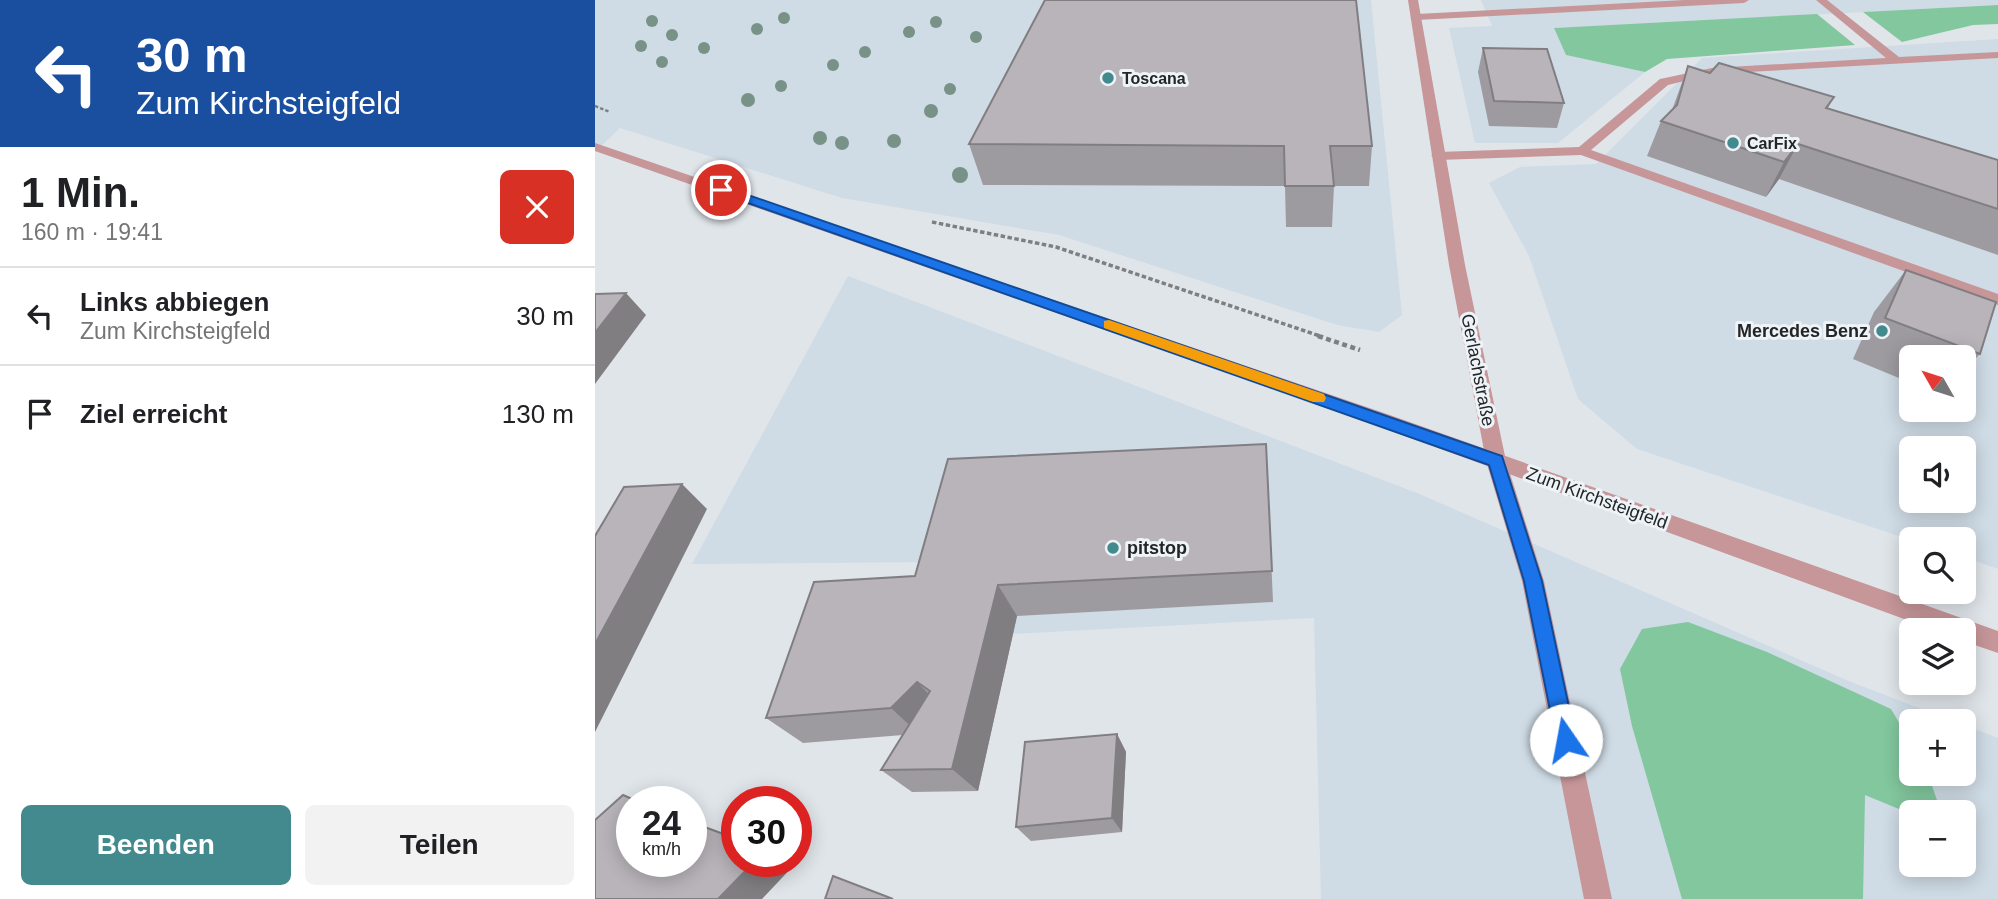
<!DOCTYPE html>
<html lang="de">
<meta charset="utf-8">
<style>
:root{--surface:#fff;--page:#f2f2f2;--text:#202124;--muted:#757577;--line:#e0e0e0;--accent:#428a8e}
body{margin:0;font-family:Helvetica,sans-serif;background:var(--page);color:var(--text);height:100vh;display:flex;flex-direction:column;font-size:26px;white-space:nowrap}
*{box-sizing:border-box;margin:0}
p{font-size:23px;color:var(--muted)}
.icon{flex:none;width:38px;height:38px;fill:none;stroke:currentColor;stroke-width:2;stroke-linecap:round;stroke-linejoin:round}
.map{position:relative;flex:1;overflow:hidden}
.details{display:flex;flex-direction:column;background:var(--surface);width:595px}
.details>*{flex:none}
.banner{background:#1a4fa0;color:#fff;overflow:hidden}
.needle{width:46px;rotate:309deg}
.controls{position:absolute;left:1304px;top:345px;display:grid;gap:14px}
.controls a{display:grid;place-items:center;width:77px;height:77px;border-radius:10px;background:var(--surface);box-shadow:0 4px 18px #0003;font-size:35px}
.speed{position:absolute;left:21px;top:786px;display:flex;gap:14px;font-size:35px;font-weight:700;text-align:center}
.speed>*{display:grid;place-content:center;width:91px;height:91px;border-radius:50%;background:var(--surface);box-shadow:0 4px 18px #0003;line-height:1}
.speed small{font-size:18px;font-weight:400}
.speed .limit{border:10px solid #d22;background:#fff;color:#111}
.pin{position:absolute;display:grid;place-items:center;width:60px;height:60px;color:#fff;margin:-30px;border:4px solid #fff;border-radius:50%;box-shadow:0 2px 7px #0007}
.me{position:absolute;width:77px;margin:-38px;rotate:348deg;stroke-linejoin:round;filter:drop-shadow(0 0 5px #0008)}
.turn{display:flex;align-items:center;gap:24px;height:147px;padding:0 21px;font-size:32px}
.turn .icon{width:91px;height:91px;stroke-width:2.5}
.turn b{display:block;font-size:49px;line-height:60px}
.round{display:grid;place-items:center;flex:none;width:74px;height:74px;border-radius:10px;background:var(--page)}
.headline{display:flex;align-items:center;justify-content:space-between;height:119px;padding:0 21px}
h1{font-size:42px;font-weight:800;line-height:52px}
.primary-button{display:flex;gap:14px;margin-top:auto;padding:14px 21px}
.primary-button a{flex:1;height:80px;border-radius:10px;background:var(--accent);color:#fff;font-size:28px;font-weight:800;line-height:80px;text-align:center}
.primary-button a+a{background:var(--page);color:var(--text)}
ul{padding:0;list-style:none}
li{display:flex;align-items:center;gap:21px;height:98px;padding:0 21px;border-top:2px solid var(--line)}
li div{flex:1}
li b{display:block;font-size:26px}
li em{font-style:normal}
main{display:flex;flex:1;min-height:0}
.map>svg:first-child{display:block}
</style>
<main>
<section class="details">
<div class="banner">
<div class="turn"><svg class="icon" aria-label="left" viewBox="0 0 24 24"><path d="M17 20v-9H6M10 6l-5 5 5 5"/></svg><div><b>30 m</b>Zum Kirchsteigfeld</div></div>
</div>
<div class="headline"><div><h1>1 Min.</h1><p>160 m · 19:41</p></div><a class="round" style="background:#d93025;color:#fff"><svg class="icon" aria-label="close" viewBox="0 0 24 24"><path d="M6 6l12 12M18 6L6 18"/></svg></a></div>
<ul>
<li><svg class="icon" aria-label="left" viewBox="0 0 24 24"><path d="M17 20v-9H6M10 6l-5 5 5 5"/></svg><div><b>Links abbiegen</b><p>Zum Kirchsteigfeld</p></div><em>30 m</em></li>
<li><svg class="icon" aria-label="arrive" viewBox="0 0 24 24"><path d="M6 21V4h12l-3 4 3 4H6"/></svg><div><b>Ziel erreicht</b></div><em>130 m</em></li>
</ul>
<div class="primary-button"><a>Beenden</a><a>Teilen</a></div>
</section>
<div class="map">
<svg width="1403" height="899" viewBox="0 0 1403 899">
<rect width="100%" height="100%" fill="#e0e5ea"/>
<path fill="#cfdbe5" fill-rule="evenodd" d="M0,0H776L807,315L784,332L742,325L464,235L247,198L25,128L0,152Z
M886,0H1403V5L959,28L971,55L1050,72L963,143H880L854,28L897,26Z
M1403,39V569L1369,557L1368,539L1316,540L1042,449L983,399L934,256L894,183L925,167L1001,164L1107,58ZM1316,357H1368V410H1316ZM1316,448H1368V500H1316Z
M253,276L822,493L1256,682L1358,721H1316V774H1368L1369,725L1403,738V899H726L719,618L339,638L340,562L97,564ZM1316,812H1368V864H1316Z"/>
<path fill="#82c79e" d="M1403,5V24L1378,25L1307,42L1268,12Z
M1222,14L1260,45L1072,59L1050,72L971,55L959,28Z
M1093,622L1172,652L1296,709L1316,743V774H1333L1346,812L1316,814L1270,795L1268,899H1087L1037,726L1025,669L1047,629Z"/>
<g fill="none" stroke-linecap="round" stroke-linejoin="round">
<path stroke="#7c8083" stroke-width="2.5" stroke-dasharray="3.5 2" stroke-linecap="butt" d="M0,106L15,112"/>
<path stroke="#7c8083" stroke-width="3.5" stroke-dasharray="4.5 2.5" stroke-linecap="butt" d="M337,222L461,247L728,337"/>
<path stroke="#7c8083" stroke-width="4.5" stroke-dasharray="5 3.5" stroke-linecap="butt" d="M723,336L765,350"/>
<path fill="#c69699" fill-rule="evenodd" d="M1090,0H1154L1149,3L822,20L817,17L822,14Z
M1221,0H1232L1304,57L1403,52V58L1117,74L1073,85L996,150L1403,294V305L986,155L843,160L836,156L843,152L984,147L1065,79L1117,68L1291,58Z"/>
<path fill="#c69699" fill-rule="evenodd" d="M813,0H823L870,265L911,461L949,581L1017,899H989L927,581L891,461L854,265Z"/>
<path fill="#c69699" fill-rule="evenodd" d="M0,143L792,414L1403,631V653L1368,641V630H1339L778,424L0,151Z"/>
</g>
<g fill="#789287">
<circle cx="189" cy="18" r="6"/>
<circle cx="57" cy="21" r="6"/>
<circle cx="341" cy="22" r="6"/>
<circle cx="162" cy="29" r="6"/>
<circle cx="314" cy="32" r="6"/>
<circle cx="77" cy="35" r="6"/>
<circle cx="381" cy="37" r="6"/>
<circle cx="46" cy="46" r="6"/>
<circle cx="109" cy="48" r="6"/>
<circle cx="270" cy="52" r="6"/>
<circle cx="67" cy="62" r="6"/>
<circle cx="238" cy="65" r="6"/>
<circle cx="186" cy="86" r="6"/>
<circle cx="355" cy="89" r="6"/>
<circle cx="153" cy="100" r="7"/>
<circle cx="336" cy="111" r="7"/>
<circle cx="225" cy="138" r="7"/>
<circle cx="299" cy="141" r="7"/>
<circle cx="247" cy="143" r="7"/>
<circle cx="365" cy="175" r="8"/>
</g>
<path fill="#9e9ba0" d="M888,48L969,103L962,128L894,126L883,72Z
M1093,66L1115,73L1239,97L1233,108L1403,160V255L1184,179L1171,197L1052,156L1066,121L1077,110Z
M374,144L777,146L774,186H739L737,227H691L690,186L388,185Z
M1311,270L1385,354L1368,371V357H1316V383L1258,359L1279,312Z
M671,444L678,602L422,616L383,791L317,792L286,770L308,735L208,743L171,718L320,576Z
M522,734L531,752L527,832L436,841L421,827Z"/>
<path fill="#817e82" d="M1203,144L1184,179L1171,197L1189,162Z
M31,293L51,315L0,384V333Z
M87,484L112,509L0,732V644Z
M403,585L422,616L383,791L357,769Z
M322,682L348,709L324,734L296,708Z
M522,734L531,752L527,832L517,818Z
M160,861H197L201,863L167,899H123Z"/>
<path fill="#b8b4ba" stroke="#817e82" stroke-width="2" d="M450,0H761L777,146H735L739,186H690L689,146L374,144Z
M888,48L952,49L969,103L899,101Z
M1124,63L1239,97L1231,108L1403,160V209L1203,144L1189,162L1066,121L1082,105L1093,66L1115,73Z
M1311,270L1401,302L1385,354L1290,318Z
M31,293L0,333V294Z
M671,444L677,571L403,585L357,769L286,770L335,691L322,682L296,708L171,718L219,582L320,576L353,459Z
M87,484L0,644V536L29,487Z
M522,734L517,818L421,827L430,742Z
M28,795L44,802H37V861H96V822L142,839V861H160L123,899H0V820Z
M238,876L298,899H230Z"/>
<path fill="#1a73e8" stroke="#114b97" stroke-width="2" d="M122,187H130L907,456L947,581L981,740L978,747L971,750L964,747L961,740L929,581L894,465L122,192Z"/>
<path fill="#f59e0b" d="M514,320L729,394L731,398L729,402H718L509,328V321Z"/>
<g fill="#428a8e" stroke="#edf3f7" stroke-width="2.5">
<circle cx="513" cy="78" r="7"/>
<circle cx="1138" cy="143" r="7"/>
<circle cx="1287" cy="331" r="7"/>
<circle cx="518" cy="548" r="7"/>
</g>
<g text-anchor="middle" stroke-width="6" stroke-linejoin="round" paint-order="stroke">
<g font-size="16" font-weight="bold" fill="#232527" stroke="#edf3f7" text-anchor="start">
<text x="527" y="84">Toscana</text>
<text x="1152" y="149">CarFix</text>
</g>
<g font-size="18" font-weight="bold" fill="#232527" stroke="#edf3f7" text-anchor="end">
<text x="1273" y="337">Mercedes Benz</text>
<text x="532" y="554" text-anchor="start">pitstop</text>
</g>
<g font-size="18" fill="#232527" stroke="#edf3f7">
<text transform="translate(883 370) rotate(79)" y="6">Gerlachstraße</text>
<text transform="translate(1002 498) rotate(20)" y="6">Zum Kirchsteigfeld</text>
</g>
</g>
</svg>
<div class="controls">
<a><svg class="needle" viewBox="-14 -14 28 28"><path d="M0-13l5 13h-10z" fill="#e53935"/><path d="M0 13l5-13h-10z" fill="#757577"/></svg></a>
<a><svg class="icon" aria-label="sound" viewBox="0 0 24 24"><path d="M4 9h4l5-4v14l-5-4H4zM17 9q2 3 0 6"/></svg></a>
<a><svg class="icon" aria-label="search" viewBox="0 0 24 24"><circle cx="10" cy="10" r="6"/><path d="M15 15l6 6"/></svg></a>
<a><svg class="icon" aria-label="layers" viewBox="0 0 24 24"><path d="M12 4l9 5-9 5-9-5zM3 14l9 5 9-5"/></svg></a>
<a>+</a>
<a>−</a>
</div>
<div class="speed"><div>24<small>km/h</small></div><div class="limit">30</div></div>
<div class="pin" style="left:126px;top:190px;background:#d93025"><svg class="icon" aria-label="arrive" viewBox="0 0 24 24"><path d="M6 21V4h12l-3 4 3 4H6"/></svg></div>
<svg class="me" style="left:971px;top:740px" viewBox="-20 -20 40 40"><circle r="19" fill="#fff"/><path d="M0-13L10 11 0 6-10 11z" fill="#1a73e8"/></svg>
</div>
</main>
